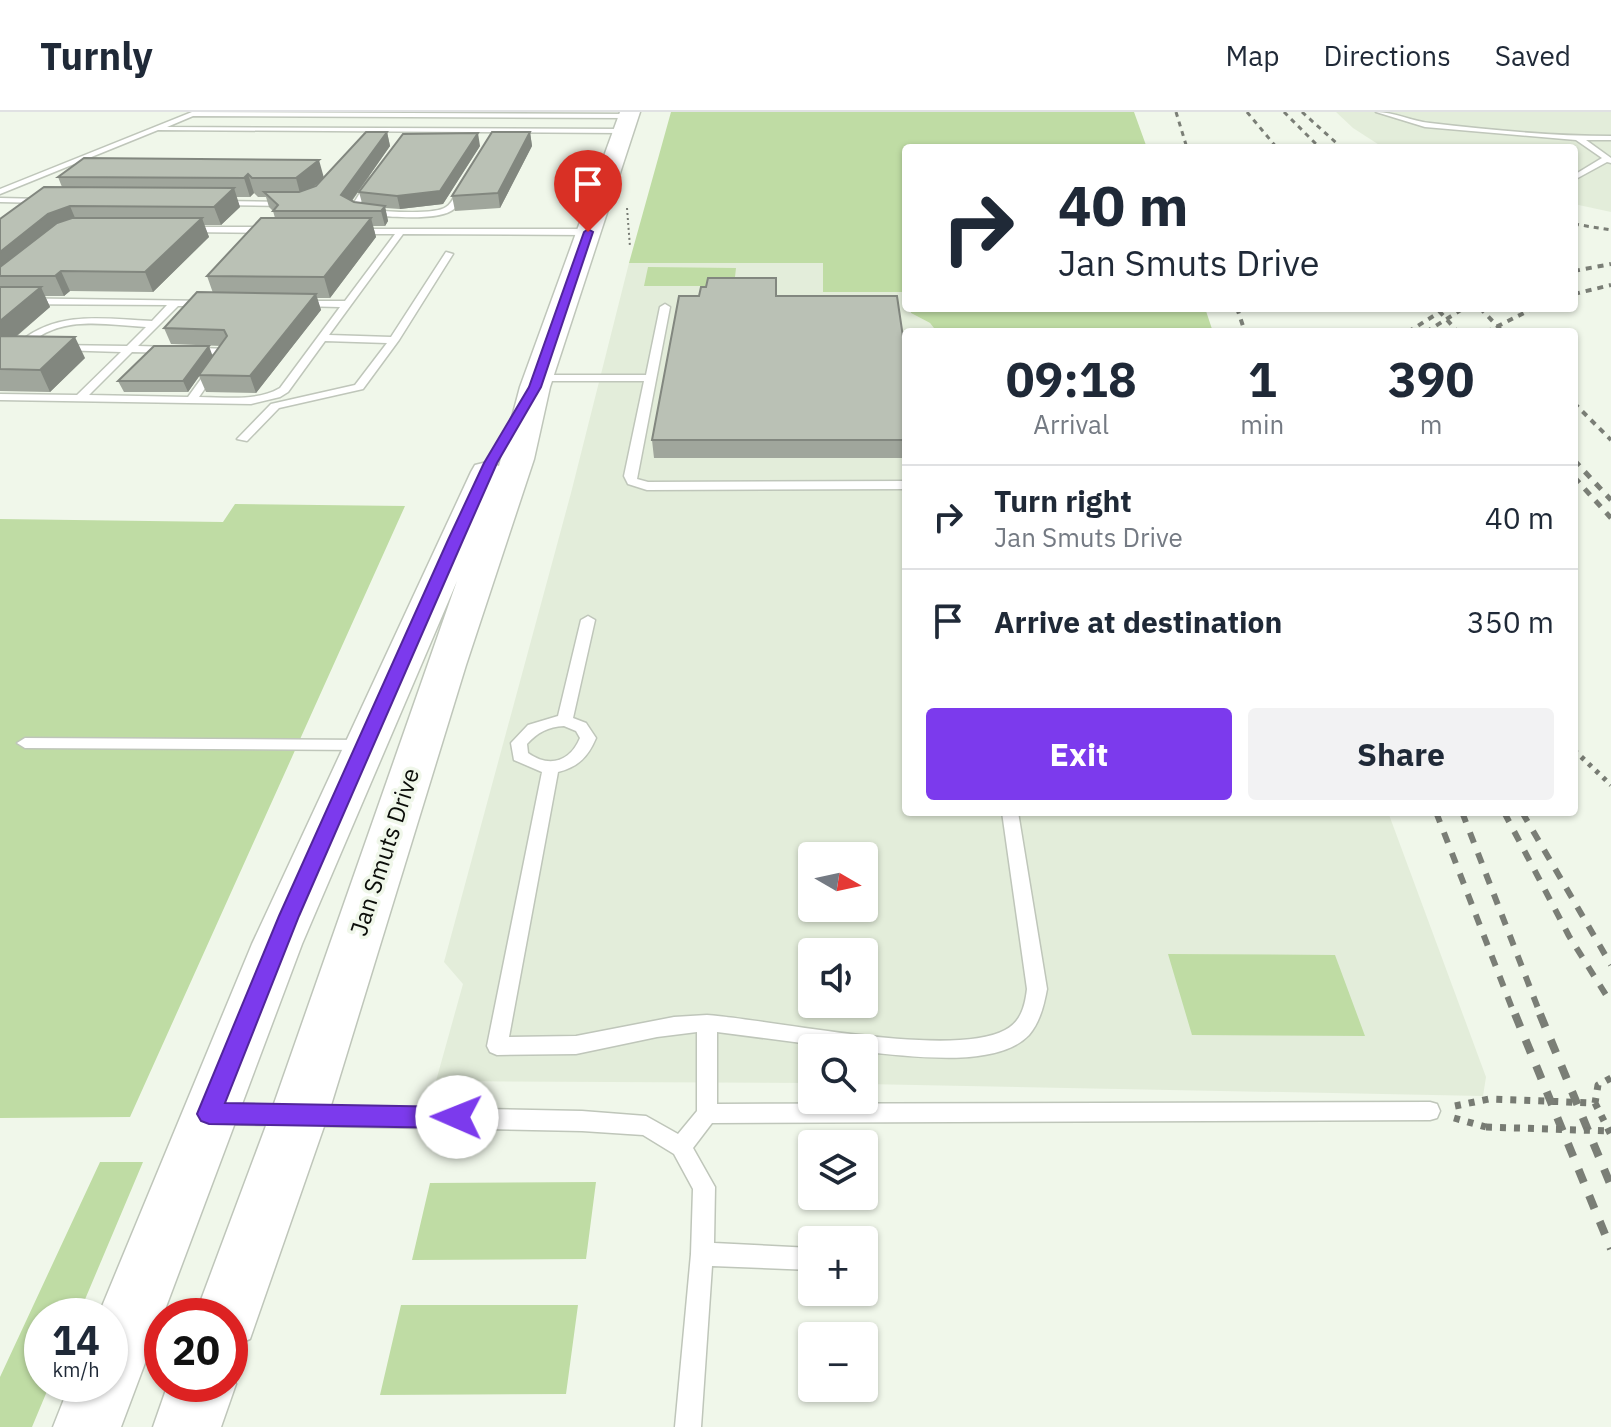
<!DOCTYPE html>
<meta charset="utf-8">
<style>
:root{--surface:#fff;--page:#f2f2f3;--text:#1f2937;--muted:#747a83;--line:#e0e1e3;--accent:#7c3aed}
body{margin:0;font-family:"IBM Plex Sans",sans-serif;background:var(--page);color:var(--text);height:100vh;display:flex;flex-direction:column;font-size:30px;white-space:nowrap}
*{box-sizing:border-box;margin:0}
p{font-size:26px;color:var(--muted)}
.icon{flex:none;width:44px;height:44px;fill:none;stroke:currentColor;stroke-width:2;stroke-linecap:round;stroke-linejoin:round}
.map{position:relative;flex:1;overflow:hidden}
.details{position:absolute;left:902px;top:216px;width:676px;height:488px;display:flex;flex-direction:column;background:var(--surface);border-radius:8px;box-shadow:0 2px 6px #0004}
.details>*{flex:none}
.hud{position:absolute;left:902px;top:32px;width:676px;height:168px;border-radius:8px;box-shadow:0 2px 6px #0004;background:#fff;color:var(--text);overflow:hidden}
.needle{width:52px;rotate:99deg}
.buttons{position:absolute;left:798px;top:730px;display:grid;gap:16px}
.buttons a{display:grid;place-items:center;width:80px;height:80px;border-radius:8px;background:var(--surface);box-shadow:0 2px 6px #0004;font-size:40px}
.speed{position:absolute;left:24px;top:1186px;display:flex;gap:16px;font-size:40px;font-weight:700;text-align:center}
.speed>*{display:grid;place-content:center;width:104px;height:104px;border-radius:50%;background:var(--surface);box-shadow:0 2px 6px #0004;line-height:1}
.speed small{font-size:20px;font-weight:400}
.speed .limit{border:12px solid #d22;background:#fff;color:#111}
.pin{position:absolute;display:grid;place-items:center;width:68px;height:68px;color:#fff;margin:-82px -34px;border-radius:50% 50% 50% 0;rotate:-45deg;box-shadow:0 0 8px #0007}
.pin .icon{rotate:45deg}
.me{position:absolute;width:88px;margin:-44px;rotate:271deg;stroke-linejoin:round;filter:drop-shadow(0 0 6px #0008)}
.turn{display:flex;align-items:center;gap:28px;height:168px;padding:0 24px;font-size:36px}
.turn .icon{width:104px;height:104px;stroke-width:2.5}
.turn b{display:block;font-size:56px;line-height:68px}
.eta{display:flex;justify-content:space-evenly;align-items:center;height:136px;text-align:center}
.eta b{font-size:48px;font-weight:700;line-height:56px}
.action{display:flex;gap:16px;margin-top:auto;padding:16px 24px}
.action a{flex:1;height:92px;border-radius:8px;background:var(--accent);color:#fff;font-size:32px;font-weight:700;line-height:92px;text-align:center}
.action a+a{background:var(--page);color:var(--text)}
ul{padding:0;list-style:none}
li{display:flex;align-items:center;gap:24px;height:104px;padding:0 24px;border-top:2px solid var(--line)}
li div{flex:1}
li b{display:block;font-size:30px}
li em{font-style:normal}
header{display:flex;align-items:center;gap:48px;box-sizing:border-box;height:112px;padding:0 40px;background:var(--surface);border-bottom:2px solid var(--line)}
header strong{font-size:38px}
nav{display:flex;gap:44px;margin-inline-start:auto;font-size:28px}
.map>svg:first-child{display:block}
</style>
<header>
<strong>Turnly</strong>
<nav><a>Map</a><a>Directions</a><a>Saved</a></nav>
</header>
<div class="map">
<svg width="1611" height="1315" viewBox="0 0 1611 1315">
<rect width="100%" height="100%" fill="#f0f7ea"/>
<path fill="#e3edda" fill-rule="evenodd" d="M1336,0H1611V100L1574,92V36H1384L1353,16Z
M629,151H823L824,180H906V196H911V201L930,211L937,220H906V700H1388L1486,965L1483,984L864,972V936H812V971L436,969L463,872L444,850L571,381ZM812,744H864V796H812ZM812,840H864V892H812Z"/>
<path fill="#bfdca4" d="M671,0H1134L1147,36H906V180H823V151H629Z
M648,155L736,156L734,174H644Z
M911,196H1205L1213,220H937L930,211L911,201Z
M235,392L405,394L130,1005L0,1006V407L223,410Z
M1168,842L1335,843L1365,924L1192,923Z
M100,1050H143L78,1204H42V1272H50L32,1315H0V1265Z
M596,1070L586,1147L412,1148L430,1071Z
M401,1193H578L566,1282L380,1283Z"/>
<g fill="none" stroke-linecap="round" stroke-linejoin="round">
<defs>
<path id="service" d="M192,0L628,2L631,4L628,6L193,4L167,15L623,17L627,19L623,21L158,18L0,82V77Z
M1376,0C1395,0 1411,9 1430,11C1490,18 1551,24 1611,24V28H1586L1611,46V51L1607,50L1574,68V63L1602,46L1576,28L1425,15Z
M369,66L376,68L357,96C373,99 434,104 446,95C453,91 456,80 460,73L467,75C463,82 460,91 454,97C438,111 369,104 349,99Z
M0,86L43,87L47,89L43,91L0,90Z
M219,89L287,90L291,92L287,94L216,93Z
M186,115H270L274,118L270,121L183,120V116Z
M351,117H588L592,120L588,123L403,122L329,223L391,225L446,140L453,142L399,228L363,277L279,296L247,329L237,327L271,292L355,273L387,231L325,229L288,280L280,285L251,292L0,288V282L77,283L121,240L58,238L53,235L54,233L127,234L146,215C108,213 64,203 32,230L39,232V236L21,233V229C59,198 106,207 152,209L167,193L0,192V186L210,189V193L207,194H178L138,234L230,237L231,239L199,285C225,285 256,290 280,276L340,195L298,194L295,193V189H345L395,122H354L350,119ZM132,240L219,242L188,285L89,283Z
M665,192L670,195L637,367L648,370L906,369V377L647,378L628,372L624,364L644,269H538L533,266L538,263H646L660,195Z
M588,504L595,508L573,606L586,611L596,626C588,645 578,655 558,660L509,925L576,924L674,905L707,903C774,908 951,947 1005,918C1021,910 1025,894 1027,877L1002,700H1018L1047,877C1044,893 1040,910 1029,923C997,957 909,944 866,940L864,936H840L717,920V992L1430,990L1437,992L1440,999L1437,1006L1430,1008L712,1011L693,1036L715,1075L714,1131L812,1136V1158L712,1154L701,1315H675L691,1142L693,1077L674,1042L643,1023L582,1019L219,1012L212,1009L209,1002L212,995L219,992L582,999L646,1004L678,1022L697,999V920L657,925L576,942L497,943L490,940L487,934L542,660L514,648L511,631L528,613L558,604L581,508ZM564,614L576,619L580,626C570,650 549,656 528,641L527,632C538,620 548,615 564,614Z
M25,626L364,628L372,633L364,638L25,636L17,631Z"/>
<path id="primary" d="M620,0H640L550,275L534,347L466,553L328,1003L250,1227L230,1235V1204H195L270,1003L457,469L302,832L121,1315H53L70,1272H110V1204H98L252,832L471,360L475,353L487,350L499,354L520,275Z
M230,1258L236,1272L221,1315H153L168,1272H230Z"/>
</defs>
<use href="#service" stroke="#bfc6ba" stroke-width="3"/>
<use href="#primary" stroke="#bfc6ba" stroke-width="3"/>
<path stroke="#777b73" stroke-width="2" stroke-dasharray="2 3" stroke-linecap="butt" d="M627,96L630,135"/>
<path stroke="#777b73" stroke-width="5" stroke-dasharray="4 6" stroke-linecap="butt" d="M1574,638L1611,673"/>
<path stroke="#777b73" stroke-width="7" stroke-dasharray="6 8" stroke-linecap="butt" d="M1595,991L1611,1023
M1455,994L1489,987L1595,991L1598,973L1611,966
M1454,1006L1486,1015"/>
<use href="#service" fill="#fff" fill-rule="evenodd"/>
<use href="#primary" fill="#fff" fill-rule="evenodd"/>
<path stroke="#7a7e76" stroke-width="3" stroke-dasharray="5 5" stroke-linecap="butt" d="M1176,0L1187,36
M1247,0L1277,36
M1284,0L1320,36
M1302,0L1342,36
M1574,112L1611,118"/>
<path stroke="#7a7e76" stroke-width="4" stroke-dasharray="6 6" stroke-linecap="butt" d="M1574,159L1611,152
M1574,182L1611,173
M1237,196L1245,220
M1480,196L1503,220
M1439,199L1458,220
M1408,220L1435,203
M1426,220L1464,196
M1486,220L1534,196
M1574,291L1611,328"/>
<path stroke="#7a7e76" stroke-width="5" stroke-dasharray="8 8" stroke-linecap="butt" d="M1574,348L1611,388
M1574,365L1611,406"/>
<path stroke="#7a7e76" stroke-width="6" stroke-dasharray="11 11" stroke-linecap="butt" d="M1436,700L1515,904
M1462,700L1541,904
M1504,700L1569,824L1611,891
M1522,700L1611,853"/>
<path stroke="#7a7e76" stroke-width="8" stroke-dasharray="14 14" stroke-linecap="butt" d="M1515,902L1611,1137
M1540,902L1611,1074"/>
<path stroke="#777b73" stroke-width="7" stroke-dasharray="6 8" stroke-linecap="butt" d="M1486,1015L1611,1019"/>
</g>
<path fill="#a0a69c" d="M387,20L390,34L352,89L354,90L362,91L359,80L480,34L443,92L400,97L385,96L388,109L385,114H373L376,125L330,186H317L321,198L256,281L206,280L199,264L188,280H124L118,269L213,244L221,234L171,232L164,216L213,181L207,164L275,106L273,99L269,95L266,85H258L254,81L250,85H236L240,95L221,113H204L209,125L153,180L70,179L64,184H45L50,195L17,224L85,246L50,280L0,279V107L62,75L58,65L84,46L324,66L312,76L316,74Z
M530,20L532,34L500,96L455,99L452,84Z
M699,184H777L906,232V346H654L652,328Z"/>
<path fill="#82877f" d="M387,20L390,34L345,98L341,83Z
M530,20L532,34L500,96L498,81Z
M478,21L480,34L443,92L400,97L397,84Z
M319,48L324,66L301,85L296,66Z
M248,62L254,81L250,85L244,66Z
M234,76L240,95L221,113L214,95Z
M70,94L78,113L0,164V140L48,102Z
M385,94L388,109L385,114L381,99Z
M202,106L209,125L153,180L145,160Z
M371,106L376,125L330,186L324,165Z
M61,159L70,179L64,184L55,164Z
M41,175L50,195L0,238V209Z
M316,182L321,198L256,281L250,264Z
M75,225L85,246L50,280L40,258Z
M209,234L213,245L188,280L183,269Z"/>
<path fill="#bac1b5" stroke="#82877f" stroke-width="2" d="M366,20H387L341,83L354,90L385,94L381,99H273L278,93L264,80H299L316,74Z
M492,20H530L498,81L452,84Z
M478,21L440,79L397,84L359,80L403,22Z
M84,46L319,48L296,66H252L248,62L244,66L58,65Z
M44,75L234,76L214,95L70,94L48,102L0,140V107Z
M72,106H202L145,160L61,159L55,164H0V155L57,111Z
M261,106H371L324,165L207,164Z
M708,166H776V184H897L904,232H906V328H652L679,184H699L701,175H706Z
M0,175H41L0,209Z
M197,180L316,182L250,264L199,263L227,224L224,218L164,216Z
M0,224L75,225L40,258L0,257Z
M154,234H209L183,269H118Z"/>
<path fill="#7c3aed" stroke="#51269a" stroke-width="2" d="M588,117L593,120L541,275L497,351L463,428L299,804L225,991L457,995L466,998L469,1005L466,1013L457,1016L209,1012L201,1009L197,1002L279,804L448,428L484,351L529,275L584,120Z"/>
<g text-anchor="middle" stroke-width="7" stroke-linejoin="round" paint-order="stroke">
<g font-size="24" fill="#0b0d09" stroke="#f0f7ea">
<text transform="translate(385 740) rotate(-72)" y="8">Jan Smuts Drive</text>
</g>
</g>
</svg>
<div class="buttons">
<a><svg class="needle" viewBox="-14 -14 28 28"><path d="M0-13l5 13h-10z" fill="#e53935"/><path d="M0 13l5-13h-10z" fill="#747a83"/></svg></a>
<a><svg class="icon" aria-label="sound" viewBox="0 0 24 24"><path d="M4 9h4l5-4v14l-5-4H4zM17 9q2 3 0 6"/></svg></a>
<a><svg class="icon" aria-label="search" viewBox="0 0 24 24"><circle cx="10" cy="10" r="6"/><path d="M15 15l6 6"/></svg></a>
<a><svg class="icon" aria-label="layers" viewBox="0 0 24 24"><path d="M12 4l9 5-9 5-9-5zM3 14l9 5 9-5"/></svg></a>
<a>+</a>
<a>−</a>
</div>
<div class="speed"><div>14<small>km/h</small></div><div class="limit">20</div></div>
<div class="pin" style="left:588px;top:120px;background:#d93025"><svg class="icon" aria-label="arrive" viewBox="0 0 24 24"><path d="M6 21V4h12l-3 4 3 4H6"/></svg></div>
<svg class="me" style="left:457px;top:1005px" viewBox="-20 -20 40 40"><circle r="19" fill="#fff"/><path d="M0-13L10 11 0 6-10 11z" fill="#7c3aed"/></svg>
<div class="hud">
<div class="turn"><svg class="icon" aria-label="right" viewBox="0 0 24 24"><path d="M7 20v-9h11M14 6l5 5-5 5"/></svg><div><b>40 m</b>Jan Smuts Drive</div></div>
</div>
<section class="details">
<div class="eta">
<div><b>09:18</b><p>Arrival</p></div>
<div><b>1</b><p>min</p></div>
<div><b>390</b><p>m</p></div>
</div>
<ul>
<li><svg class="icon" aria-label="right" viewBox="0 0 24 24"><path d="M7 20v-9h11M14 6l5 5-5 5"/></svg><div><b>Turn right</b><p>Jan Smuts Drive</p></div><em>40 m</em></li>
<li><svg class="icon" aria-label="arrive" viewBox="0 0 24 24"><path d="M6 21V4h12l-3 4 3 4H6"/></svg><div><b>Arrive at destination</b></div><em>350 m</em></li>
</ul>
<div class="action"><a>Exit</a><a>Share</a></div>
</section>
</div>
